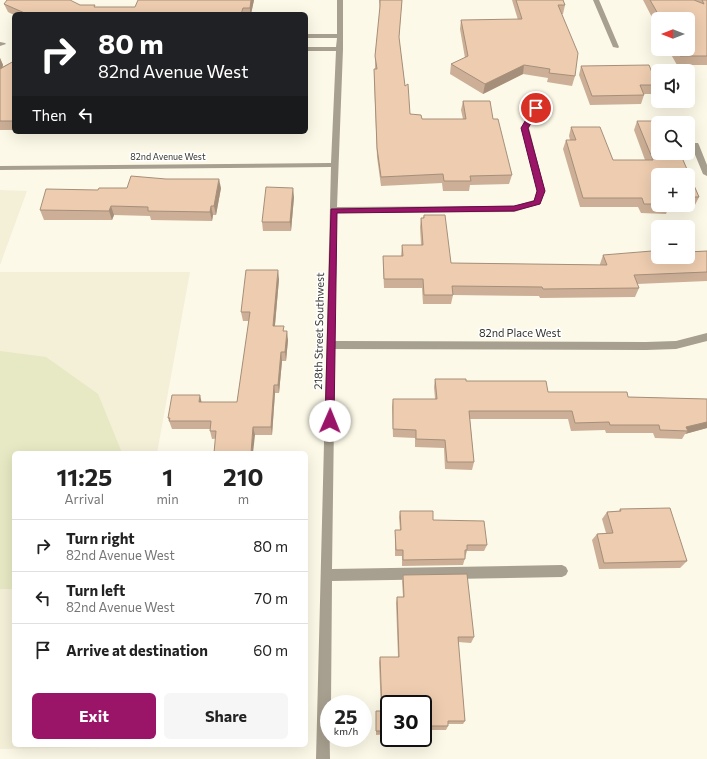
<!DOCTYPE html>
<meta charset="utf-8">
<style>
:root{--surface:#fff;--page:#f6f6f6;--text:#222;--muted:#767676;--line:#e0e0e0;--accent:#9a1467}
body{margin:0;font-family:Commissioner,sans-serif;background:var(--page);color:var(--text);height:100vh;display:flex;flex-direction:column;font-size:15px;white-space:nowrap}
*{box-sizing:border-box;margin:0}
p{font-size:13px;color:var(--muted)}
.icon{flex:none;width:22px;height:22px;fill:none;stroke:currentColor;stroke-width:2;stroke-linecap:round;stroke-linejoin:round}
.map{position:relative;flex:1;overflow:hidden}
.drawer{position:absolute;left:12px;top:451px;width:296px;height:296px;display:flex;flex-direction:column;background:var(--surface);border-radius:6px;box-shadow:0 4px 16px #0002}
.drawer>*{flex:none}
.top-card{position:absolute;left:12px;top:12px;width:296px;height:122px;border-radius:6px;box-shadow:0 4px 16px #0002;background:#202124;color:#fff;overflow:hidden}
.needle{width:26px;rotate:270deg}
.buttons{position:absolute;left:651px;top:12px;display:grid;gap:8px}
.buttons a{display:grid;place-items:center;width:44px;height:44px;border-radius:6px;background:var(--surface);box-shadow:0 4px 16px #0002;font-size:20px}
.speed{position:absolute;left:320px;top:695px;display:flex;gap:8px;font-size:20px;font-weight:700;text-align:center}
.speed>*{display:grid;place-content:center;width:52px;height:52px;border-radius:50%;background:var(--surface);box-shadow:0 4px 16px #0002;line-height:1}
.speed small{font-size:10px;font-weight:400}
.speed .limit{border:2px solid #111;border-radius:6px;background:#fff;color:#111}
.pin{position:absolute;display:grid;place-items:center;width:34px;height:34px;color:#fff;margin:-17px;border:2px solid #fff;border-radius:50%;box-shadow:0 1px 4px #0007}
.me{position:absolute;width:44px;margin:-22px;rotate:1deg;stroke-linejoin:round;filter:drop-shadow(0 0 3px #0008)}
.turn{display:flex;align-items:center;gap:14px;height:84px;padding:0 20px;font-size:18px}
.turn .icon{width:52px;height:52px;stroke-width:2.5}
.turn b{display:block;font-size:28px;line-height:34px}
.then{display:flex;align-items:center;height:38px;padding:0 20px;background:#0003;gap:8px;font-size:15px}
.eta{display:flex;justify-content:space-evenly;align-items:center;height:68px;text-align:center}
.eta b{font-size:24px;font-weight:700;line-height:28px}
.cta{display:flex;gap:8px;margin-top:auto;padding:8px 20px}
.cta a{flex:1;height:46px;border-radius:6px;background:var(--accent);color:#fff;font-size:16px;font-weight:700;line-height:46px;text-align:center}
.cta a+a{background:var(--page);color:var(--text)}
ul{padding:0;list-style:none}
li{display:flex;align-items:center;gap:12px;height:52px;padding:0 20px;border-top:1px solid var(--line)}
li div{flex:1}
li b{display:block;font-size:15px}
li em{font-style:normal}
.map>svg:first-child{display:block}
</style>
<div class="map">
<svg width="707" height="759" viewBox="0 0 707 759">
<rect width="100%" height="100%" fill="#fcf9e8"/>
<path fill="#f4efd7" d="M0,190L27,191L0,265Z
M0,272H190L157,453H14V745H103V747L0,749Z"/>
<path fill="#e6e9c3" d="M0,351L46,357L98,394L122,453H14V589H0Z"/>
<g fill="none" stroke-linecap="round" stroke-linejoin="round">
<path fill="#a79f8f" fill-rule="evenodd" d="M337,0H343V49L337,207L514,206L534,200L537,191L521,128L532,108L536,106L540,108L529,128L545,191L540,204L514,212L337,213L335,341L646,342L676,341L707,333V341L676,349L646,350L335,349L332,569L562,565L566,567L568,571L566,575L562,577L332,581L331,704H329L330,759H316L331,167L0,170V166L331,163L336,51H306V47H336L337,38H306V34H337Z
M593,0H599L619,47L618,48L613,47Z
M0,42L5,43L6,44L0,46Z
M692,143H698L699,145L707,165V176L703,174L691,145Z"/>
</g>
<path fill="#ccaf96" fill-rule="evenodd" d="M254,0L251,14H14V15L8,12L4,4L80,5L95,7H135Z
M379,0H402L399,38L405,86L410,114L422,119H463L461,110L463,101L493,119L512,175L509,184L470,185L469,191H443L442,183L381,186L377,157L374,78V69H375V56L380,10Z
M512,0H563L565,5L563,14H562L575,76L572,86L547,82L548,78L523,74L483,94L450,74L451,64L465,58L460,29L461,20H518Z
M643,0H707V65H677L668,49H688V19H658V29Z
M0,58L3,65L2,67L14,61V130H0Z
M581,66L657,85L654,94H644V95L641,104L590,105L579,75Z
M637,121L658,153H681L680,154L699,197L694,207L669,206L666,214L641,213L638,207H580L563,149L566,140H570L569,136L571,127L613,160H645L634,130ZM658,175H688V205H658Z
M221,188L216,215H213L212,221L151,220L150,216L114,215L112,220H44L40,210L98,190Z
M294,197L291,231H263L262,222Z
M424,215L451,263L600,265V264L603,255L707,251V281L637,284L639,288L635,297L540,298L539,296L453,295L451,304H423L422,288H384L383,265V256H401L402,245H421L420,227L421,218H423Z
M279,279L275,326L284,331L288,340L286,361H282L279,393H275L272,435H255L212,439L210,431V429H172L168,418L202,402H237L249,321H243L241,312Z
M435,379L466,381L548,392L628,397L707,399V428L685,434L682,439L655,438L653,433H606L605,430L571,431L568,419H470L474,462L472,470L445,469L444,448L415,447V438L393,437L392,407L393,399H435L434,387Z
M620,509L687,561L680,568L599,569L592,540L597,534L606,533L602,519L607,512L619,511Z
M400,511L433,520L487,545L484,551H467L463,565L402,566V556H395V530H400L399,517Z
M403,575L474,637L471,643L458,642L465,721L463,724H448V726L446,730H423V704H389V734L376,735V711H381L379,662L380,657H398L396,603L397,597H403L402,581Z"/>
<path fill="#a68f7a" d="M251,0H254L251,14H250V8Z
M0,58L3,65L0,80Z
M524,65L523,74L483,94L485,84Z
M219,179L221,188L216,215L214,206Z
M293,188L294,197L291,231L290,222Z
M111,206L114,215L112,220L109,211Z
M211,206L213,215L212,221L210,212Z
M278,270L279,279L274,335L273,326Z
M287,331L288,340L286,361L285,352Z
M281,352L282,361L279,393L278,385Z
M274,385L275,393L272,435L271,427Z
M200,395L202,404L199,402Z
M707,422V428L685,434L688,431L686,427Z
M253,427L255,435L253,453H251Z"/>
<path fill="#edccaf" stroke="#a68f7a" d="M7,0H70L80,5H95L94,7H135L138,0H251L250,8H243L241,14H27L4,4Z
M380,0H402L399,37L405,86L408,84L410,114L421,115L422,119H466L463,101H490L493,119H498L512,175L470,176L471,181H444L443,174L381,177L377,148L374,69H377L375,56L380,6Z
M516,0H563L565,5H558L578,53L575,76L549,73L550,69L524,65L485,84L451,64L468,56L461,20L522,19Z
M650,0H694L704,4L702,0H707V56H680L676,49H688V19H661Z
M14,61V118L12,121H0V69Z
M649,65L657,85H640L644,95L592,96L581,66Z
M637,121H669L670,123H658V153H680L699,197H688V175H658V204H644L642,198H583L566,140H576L571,127H600L613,160H653Z
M131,176L166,179H219L214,206H211L210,212L148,211V207L111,206L109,211L40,210L46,189L98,190L99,188H127Z
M266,187L293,188L290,222H262Z
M424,215H445L451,263L607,265L603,255L652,251L653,253H658V257H688V252L707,251V272L634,275L639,288L543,289L542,287L452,286L453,295H424L423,279H384L383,256H403L402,245H423L421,218H424Z
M246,270H278L273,326H284L283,331H287L285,352H281L278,385H274L271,427H253L251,453H214L216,431H210L211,421H169L170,418H168L172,395H200L199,402H237L250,312H241Z
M435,379H466V381H546L548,392H627L628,397L707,399V422L686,427L688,431L660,430L659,425H610L609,422L575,423L572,411H469L474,462H447L445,440L416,439V430L393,429V399H437Z
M670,508L687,561L604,563L597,534L613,533L607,512L621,511L620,509Z
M400,511H433V520L484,521L487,545H467V550H465V559L403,560V550H396L395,530H401Z
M467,574L474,637H458L465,721H448V726H423V704H389V731H376V711H382L380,657H399L397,597H404L403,575Z"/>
<path fill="#9a1467" stroke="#640d43" d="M534,106L540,108L528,128L545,191L540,204L514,211L337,213L334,421L333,424H326L325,421L331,209L514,206L534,201L537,191L521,128Z"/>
<g text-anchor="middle" stroke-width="3" stroke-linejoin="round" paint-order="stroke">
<g font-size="9" fill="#36352f" stroke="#fff">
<text x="168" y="160">82nd Avenue West</text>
</g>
<g font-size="11" fill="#36352f" stroke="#fff">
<text transform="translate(319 331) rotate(-89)" y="4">218th Street Southwest</text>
<text x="520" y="337">82nd Place West</text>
</g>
</g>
</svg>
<div class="buttons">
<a><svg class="needle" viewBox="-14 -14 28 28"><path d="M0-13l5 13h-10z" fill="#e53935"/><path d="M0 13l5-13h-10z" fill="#767676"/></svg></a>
<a><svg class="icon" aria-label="sound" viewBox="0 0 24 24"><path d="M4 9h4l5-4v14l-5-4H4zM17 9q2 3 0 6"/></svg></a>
<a><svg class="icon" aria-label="search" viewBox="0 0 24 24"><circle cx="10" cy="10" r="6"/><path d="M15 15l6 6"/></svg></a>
<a>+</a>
<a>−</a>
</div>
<div class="speed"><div>25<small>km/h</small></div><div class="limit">30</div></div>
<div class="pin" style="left:536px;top:108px;background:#d93025"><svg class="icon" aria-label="arrive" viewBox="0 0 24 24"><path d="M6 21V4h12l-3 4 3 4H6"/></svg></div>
<svg class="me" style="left:330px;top:421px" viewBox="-20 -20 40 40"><circle r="19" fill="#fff"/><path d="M0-13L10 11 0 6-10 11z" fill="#9a1467"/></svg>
<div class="top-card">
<div class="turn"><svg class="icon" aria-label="right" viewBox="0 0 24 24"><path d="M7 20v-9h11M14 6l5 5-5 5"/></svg><div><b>80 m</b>82nd Avenue West</div></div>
<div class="then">Then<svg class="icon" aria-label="left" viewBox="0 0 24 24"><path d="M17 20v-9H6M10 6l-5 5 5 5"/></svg></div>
</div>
<section class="drawer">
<div class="eta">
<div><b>11:25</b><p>Arrival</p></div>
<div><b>1</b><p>min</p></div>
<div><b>210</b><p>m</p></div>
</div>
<ul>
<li><svg class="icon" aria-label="right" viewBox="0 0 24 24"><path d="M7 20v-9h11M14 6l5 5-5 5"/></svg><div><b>Turn right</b><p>82nd Avenue West</p></div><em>80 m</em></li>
<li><svg class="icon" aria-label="left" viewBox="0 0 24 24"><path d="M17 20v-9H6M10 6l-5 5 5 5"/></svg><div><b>Turn left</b><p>82nd Avenue West</p></div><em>70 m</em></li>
<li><svg class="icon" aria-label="arrive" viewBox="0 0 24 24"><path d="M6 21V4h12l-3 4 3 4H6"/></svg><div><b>Arrive at destination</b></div><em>60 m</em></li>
</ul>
<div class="cta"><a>Exit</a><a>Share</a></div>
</section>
</div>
